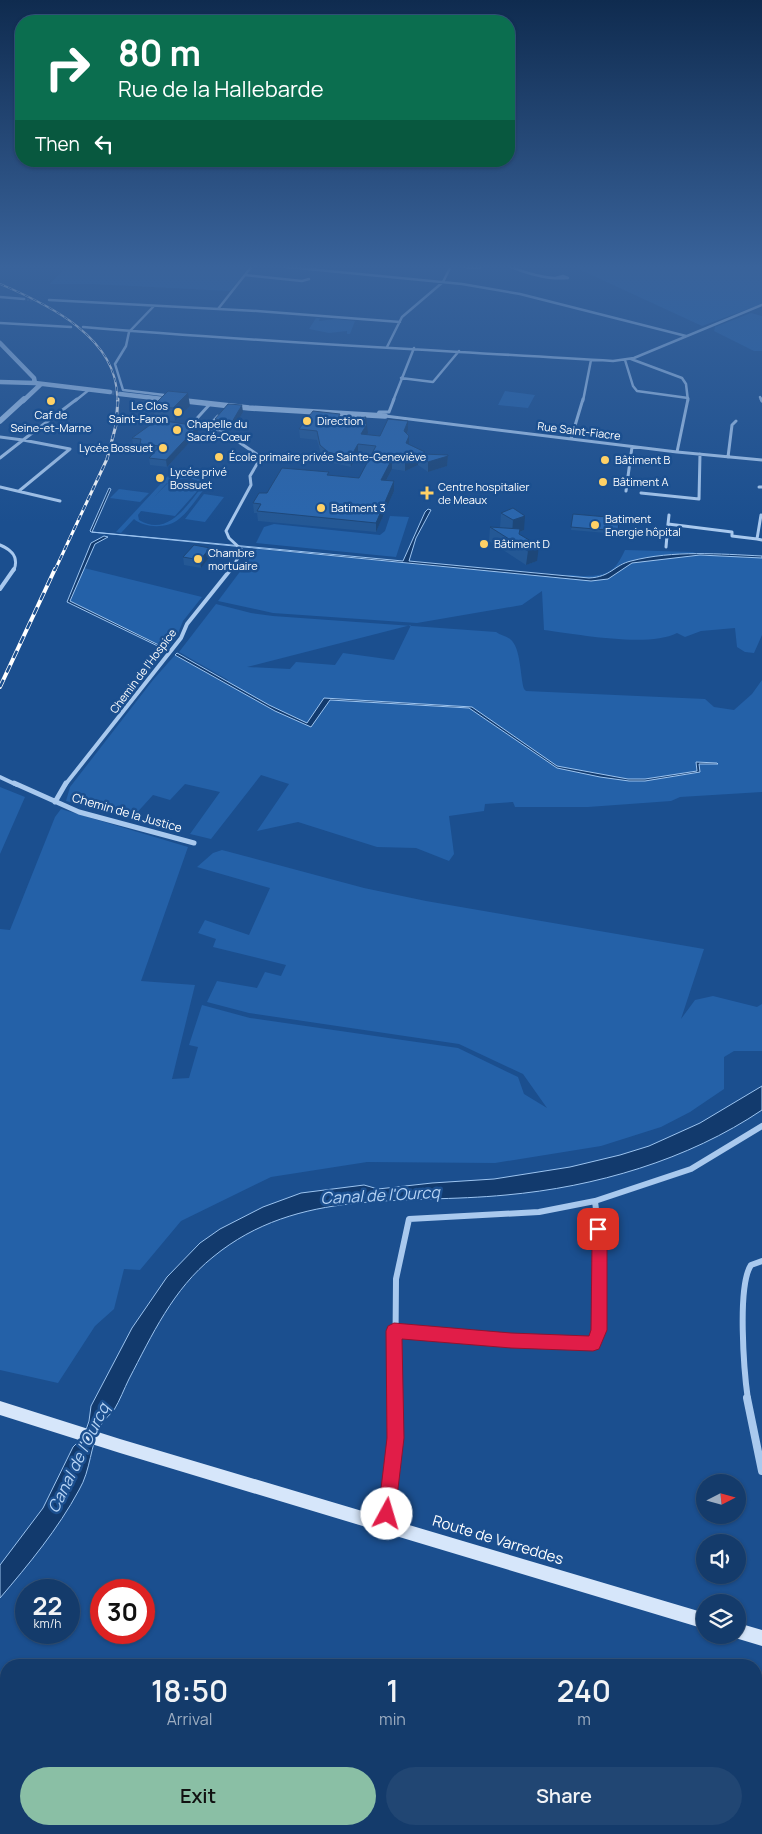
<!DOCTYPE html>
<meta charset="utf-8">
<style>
:root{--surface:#143b6b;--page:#214673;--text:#f1f3f6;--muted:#9dadc1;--line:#33557e;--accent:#8abfa5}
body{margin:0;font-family:Manrope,sans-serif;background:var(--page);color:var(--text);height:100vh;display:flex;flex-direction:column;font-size:19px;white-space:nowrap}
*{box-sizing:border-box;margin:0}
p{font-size:16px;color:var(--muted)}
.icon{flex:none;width:28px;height:28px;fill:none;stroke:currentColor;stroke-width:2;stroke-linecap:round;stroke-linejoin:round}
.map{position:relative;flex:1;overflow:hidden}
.panel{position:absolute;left:0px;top:1659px;width:762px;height:176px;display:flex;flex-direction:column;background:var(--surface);border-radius:20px 20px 0 0;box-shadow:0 1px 4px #0004,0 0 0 1px var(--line)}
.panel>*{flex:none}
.hud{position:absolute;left:15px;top:15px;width:500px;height:152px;border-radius:20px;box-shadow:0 1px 4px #0004,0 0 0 1px var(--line);background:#0b6e4f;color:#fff;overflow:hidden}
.needle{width:32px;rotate:84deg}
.tools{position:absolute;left:696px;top:1474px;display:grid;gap:10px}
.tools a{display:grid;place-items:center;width:50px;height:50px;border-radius:50%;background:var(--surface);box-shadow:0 1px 4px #0004,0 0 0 1px var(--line);font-size:25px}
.speed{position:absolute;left:15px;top:1579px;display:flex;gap:10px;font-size:25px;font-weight:700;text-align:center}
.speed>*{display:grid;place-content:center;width:65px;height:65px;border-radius:50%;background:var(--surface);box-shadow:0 1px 4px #0004,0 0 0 1px var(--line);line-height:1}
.speed small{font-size:12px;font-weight:400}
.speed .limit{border:8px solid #d22;background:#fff;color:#111}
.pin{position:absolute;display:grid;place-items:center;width:42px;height:42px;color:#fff;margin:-21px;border-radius:10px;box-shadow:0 2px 8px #0006}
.me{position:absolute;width:55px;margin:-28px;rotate:6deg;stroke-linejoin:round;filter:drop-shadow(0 0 4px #0008)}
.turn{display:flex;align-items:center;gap:18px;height:105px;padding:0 20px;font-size:22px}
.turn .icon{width:65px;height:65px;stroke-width:2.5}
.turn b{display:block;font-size:35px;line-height:42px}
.then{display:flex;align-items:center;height:48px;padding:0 20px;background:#0003;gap:10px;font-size:19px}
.eta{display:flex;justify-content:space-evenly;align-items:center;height:85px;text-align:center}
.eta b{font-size:30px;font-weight:600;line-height:35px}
.cta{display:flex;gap:10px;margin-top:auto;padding:10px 20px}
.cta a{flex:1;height:58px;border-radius:30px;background:var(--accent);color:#111;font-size:20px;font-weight:600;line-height:58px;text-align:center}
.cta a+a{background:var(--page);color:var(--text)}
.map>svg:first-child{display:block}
</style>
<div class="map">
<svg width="762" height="1834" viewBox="0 0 762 1834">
<rect width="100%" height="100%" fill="#1b4f8f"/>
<path fill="#2461a8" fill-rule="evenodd" d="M67,266H247L249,267L230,291L92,284H50Z
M572,266H762V304L702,326Z
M751,313L762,316V351H754L714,331L715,327Z
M316,318H320L319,321L335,319L355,321L350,334H347V331L329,333L309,329Z
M505,391L535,395L528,408L498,405Z
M168,476H172L171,478L193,476L206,483L205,488C197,498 189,511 179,519C167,529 144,528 134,519L121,533L116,532ZM190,478L200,482L201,488C186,507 167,537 139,520L138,515L141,511L175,516L200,488L167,483L154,497L170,481Z
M119,489L149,493L140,502L110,498Z
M204,494L224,497L205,522L185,519Z
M390,516L409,517L396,557L256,543L264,527L274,524L380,535L385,531Z
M257,549L561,578C568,574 572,575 580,576C606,576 614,574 625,550L693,552L700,555L762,558V635L754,653L745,652L737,647L735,628L701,631L685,637L677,633C648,648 577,634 544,630L542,591L522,605L417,623L273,613L218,601Z
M84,568L202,597L183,621L177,636L168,649L70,601Z
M216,604L251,613L273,616L496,632C500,635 506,636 510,639C521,647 520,676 524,689L526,691L705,699L714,707L734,710L752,694L762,680V792L680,797L671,801L588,807H515L513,802L485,804L484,811L449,816L454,854L449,861L416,848L377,847L298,822L257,831L289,784L261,775L211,839L190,834L220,792L185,784L170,800L153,795L133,817L66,801L70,787L153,680L175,655L224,683L228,680L179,652ZM411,625L394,660L343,653L335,665L296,662L290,669L247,667Z
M0,787L25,797L0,854Z
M61,809L188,847L141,981L195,985L172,1079L189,1078L198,1047L189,1045L202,1005L250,1018L458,1048L518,1077L524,1094L547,1108L523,1074L459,1044L249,1013L207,1002L217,981L257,988L265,972L281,976L286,965L213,947L216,939L198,933L205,920L249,935L270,888L197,867L213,853L222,850L364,888L426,901L704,949L681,1019L695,1000L713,996L757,1007L762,1004V1051H734L724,1057V1089L690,1112L661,1127L601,1146L495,1163L367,1162L271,1177L181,1221L140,1270L124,1269L114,1309L95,1326L58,1383L0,1370V929L10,930L55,817Z"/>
<path fill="#123a6d" stroke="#9cc4f0" d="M109,488L111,489L92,532L403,561L425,512L428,509L431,510L416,538L409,561L589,578C611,577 614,565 631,561C673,550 720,554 762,556V558L700,555L632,563L608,579L591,581L91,532L90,531Z
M104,536L108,537L95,544L70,601L171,651L170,652L67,602L91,543Z
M177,653L269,705L307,723L324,698L472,707L557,766L628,779H645L697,771L696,762L717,763L718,764H699L700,772L645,781H629L600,777L557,768L469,708L330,700L311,727L275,711L175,655Z
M762,1086V1110C688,1160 595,1187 506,1195C404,1205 298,1187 213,1257C173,1289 152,1335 129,1379C124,1389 120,1400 114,1410C110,1415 104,1419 101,1425C90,1445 91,1470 79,1490C58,1529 29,1564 0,1598V1565L43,1508L73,1447L84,1436L89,1421L91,1406L132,1328L167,1277L200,1243L220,1229L263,1207L301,1193L364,1185L378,1189L432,1183L494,1179L570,1167L620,1155L649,1146L700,1123Z"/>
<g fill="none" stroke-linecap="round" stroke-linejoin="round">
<path stroke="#3d69a0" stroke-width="2" stroke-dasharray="2 1" stroke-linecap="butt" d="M24,299L33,301"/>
<path stroke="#3d69a0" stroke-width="4.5" stroke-dasharray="4.5 2" stroke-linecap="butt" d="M110,392L120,394"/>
<path stroke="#a9c9ee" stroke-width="2.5" d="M277,266L462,284L520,294L686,336
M459,266L475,268L487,266
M509,266C528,274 548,280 568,278L563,276L556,278
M245,275L302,281L309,279
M0,297L24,299
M49,300L257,311L400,322
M153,307L129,332L126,346L115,364L123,390L164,395L167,397L165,399
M218,309L252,266
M0,323L71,327
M83,327C259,342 436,350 613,361L634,358L762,305
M387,347L402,317L443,282L451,266
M631,359L682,378L686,384L688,401
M625,360L633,386L637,391L688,398
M401,378L433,382L459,351
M760,397L762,401
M75,401L90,389
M393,401L414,348
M583,401L591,360"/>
<path stroke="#a9c9ee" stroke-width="3" d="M761,399L762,401
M389,412L394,399
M381,416L378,414L379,412H389
M385,416L677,452L762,460
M190,426L210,404
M192,427L221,430L261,457L250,476L251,485L226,531L229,538L243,551L230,570
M207,428L218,416
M0,437L23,440L77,399
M571,439L583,399
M677,452L688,399
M728,457L732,425L736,421
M0,458L23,440L70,449L19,491
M0,487L60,501
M759,487H762
M626,491L632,447
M641,493L699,499L700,454
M761,515L757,539L762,540
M668,524L669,515
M0,545C12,550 19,557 14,570
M666,547L668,524L732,532V536L757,539"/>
<path stroke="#a9c9ee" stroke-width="4" d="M0,589L14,569
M0,777L17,785
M65,785L181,638L187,624L231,569"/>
<path stroke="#a9c9ee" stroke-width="5" d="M14,783L79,812L194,843
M55,802L66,783"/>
<path stroke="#a9c9ee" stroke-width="6" d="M394,1331L593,1344L599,1330L600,1244L595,1201
M395,1400L396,1279L409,1219L539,1212L595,1201L691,1169L762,1126
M748,1400C744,1372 737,1286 751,1265L762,1261"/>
<path stroke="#a9c9ee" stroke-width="8" d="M747,1398L762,1471
M385,1524L395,1438V1398"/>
<path stroke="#a9c9ee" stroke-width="4.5" d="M0,343L34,378L35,383
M0,382L35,383L110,392
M120,394L180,401
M23,401L41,384"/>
<path stroke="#a9c9ee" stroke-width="5.5" d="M168,399L249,408L385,416
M0,421L24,399"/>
<path fill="#d6e6fa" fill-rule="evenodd" d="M0,1401L120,1439L705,1613V1629L120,1453L0,1415Z
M738,1623L762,1630V1646L732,1637V1635H738Z"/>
<defs>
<path id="rail-far2" d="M0,284C47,304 120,338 117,401"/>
<path id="rail-far1" d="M55,570L107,459L116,425L118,399"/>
<path id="rail" d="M0,687L55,569"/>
</defs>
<use href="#rail-far2" stroke="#fff" stroke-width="2"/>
<use href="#rail-far1" stroke="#fff" stroke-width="3"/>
<use href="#rail" stroke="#fff" stroke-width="4"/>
<use href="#rail-far2" stroke="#1b4f8f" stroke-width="1" stroke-dasharray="4.5" stroke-linecap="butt"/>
<use href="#rail-far1" stroke="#1b4f8f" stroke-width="2" stroke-dasharray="5.5" stroke-linecap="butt"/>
<use href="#rail" stroke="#1b4f8f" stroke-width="2.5" stroke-dasharray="8" stroke-linecap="butt"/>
</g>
<path fill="#245895" d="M153,406H190L175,421L159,420L198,433L167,467L150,465L149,458L154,452L141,451L140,446L133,445L132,438L148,426L147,424L158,420H155Z
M243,412L233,429L216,426L215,419Z
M340,419L366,423L368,433L366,435L380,436L408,421V430L407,433L409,436V445L425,454L448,456L447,466L428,472L418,465L405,471L392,469L386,481H394V491L376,532L258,521L257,513H254L253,503L267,493L329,475L359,478L371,455L358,453L351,467L329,462L321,454L317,440L300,438L299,429Z
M513,508L524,530L520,532L519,534L537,561L526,565L489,541L490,527H500L501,513Z
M573,514L619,518L618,534L571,530Z
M210,548L211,555L201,568L184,565L183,557Z"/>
<path fill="#1d4779" d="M188,393L190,406L175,421L173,408Z
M242,405L243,412L233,429L232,422Z
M366,417L368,433L362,444L361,434L363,423Z
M408,421V430L404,440V431Z
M198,426V433L167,467L166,460Z
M409,436V445L406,443Z
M358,444V453L351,467L350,458Z
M419,456L418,465L405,471V461Z
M448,456L447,466L428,472V462Z
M392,459V469L381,490V480Z
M394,481V491L376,532V523Z
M525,516L524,530L512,535L513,520Z
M539,546L537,561L526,565L528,551Z
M210,548L211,555L201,568L200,560Z"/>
<path fill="#2a66ad" stroke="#1d4779" d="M168,391L188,393L173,408L153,406Z
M228,404L242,405L232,422L215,419Z
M313,411L340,414L337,420L366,417L363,423L367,424L361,434L380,436L388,419L408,421L404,431L409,436L406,443L425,452L422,454L448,455V456L428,462L419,456L405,461L392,459L381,480L394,481L376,523L257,511L261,504L253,503L259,493H267L282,468L329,472L327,475L359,478L376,446L358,444L350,458L328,452L320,445L317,431L299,429Z
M158,420L198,426L166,460L149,458L160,446L140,444L141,439L132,438L150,425L147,424L149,423Z
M513,508L525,516L513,520L501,513Z
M573,514L619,518L618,531L571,527Z
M490,527L520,529L519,534L539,546L528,551Z
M194,545L210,548L200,560L183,557Z"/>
<linearGradient id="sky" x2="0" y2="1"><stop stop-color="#0f2b4f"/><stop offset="0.51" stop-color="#39639b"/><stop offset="1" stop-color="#39639b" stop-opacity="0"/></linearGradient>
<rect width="762" height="523" fill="url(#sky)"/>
<path fill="#e11d48" stroke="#92132f" d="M598,1223L603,1225L607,1244V1330L599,1349L593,1351L511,1348L402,1339L404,1438L395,1514L393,1520L387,1522L381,1520L378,1514L387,1438L386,1331L388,1326L394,1323L511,1333L589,1336L591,1330L592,1244L591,1229L593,1225Z"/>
<g fill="#ffd166" stroke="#1b4f8f" stroke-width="2">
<circle cx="51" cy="401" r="5"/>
<circle cx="178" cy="412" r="5"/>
<circle cx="307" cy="421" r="5"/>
<circle cx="177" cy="430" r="5"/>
<circle cx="163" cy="448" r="5"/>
<circle cx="219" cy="457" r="5"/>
<circle cx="605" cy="460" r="5"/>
<circle cx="160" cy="478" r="5"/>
<circle cx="603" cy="482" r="5"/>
<path d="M424.5 485.5h5v5h5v5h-5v5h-5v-5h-5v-5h5z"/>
<circle cx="321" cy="508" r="5"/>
<circle cx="595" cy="525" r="5"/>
<circle cx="484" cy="544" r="5"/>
<circle cx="198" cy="559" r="5"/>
</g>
<g text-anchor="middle" stroke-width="5" stroke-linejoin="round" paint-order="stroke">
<g font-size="11" fill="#fff" stroke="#1b4f8f" text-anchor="start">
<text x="168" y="410" text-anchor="end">Le Clos<tspan x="168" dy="13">Saint-Faron</tspan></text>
<text x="51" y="419" text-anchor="middle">Caf de<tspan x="51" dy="13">Seine-et-Marne</tspan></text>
<text x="317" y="425">Direction</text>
<text x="187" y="428">Chapelle du<tspan x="187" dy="13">Sacré-Cœur</tspan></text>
<text x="153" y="452" text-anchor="end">Lycée Bossuet</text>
<text x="229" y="461">École primaire privée Sainte-Geneviève</text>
<text x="615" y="464">Bâtiment B</text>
<text x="170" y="476">Lycée privé<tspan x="170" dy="13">Bossuet</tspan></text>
<text x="613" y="486">Bâtiment A</text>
<text x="438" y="491">Centre hospitalier<tspan x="438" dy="13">de Meaux</tspan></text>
<text x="331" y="512">Batiment 3</text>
<text x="605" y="523">Batiment<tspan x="605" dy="13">Energie hôpital</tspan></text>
<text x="494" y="548">Bâtiment D</text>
<text x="208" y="557">Chambre<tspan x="208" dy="13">mortuaire</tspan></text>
</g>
<g font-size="11" fill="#fff" stroke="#1b4f8f">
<text transform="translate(579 431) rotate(7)" y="4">Rue Saint-Fiacre</text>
<text transform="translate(143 671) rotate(-53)" y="4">Chemin de l'Hospice</text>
</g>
<g font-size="12" fill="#fff" stroke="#1b4f8f">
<text transform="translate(127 813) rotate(16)" y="4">Chemin de la Justice</text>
</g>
<g font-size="15" fill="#fff" stroke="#1b4f8f">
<text transform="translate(498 1540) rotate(17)" y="5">Route de Varreddes</text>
</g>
<g font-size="16" font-style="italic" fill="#b5d3f5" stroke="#1b4f8f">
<text transform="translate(380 1195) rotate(-3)" y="6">Canal de l'Ourcq</text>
<text transform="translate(78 1458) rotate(-64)" y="6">Canal de l'Ourcq</text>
</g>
</g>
</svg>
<div class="tools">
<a><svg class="needle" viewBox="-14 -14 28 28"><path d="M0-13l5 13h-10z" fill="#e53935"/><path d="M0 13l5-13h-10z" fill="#9dadc1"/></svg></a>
<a><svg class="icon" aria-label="sound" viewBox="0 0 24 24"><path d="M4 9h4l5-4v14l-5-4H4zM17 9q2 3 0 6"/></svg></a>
<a><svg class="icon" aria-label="layers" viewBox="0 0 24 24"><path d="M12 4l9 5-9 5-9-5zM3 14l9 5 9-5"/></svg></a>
</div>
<div class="speed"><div>22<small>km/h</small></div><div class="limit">30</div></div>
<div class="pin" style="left:598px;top:1229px;background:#d93025"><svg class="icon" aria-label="arrive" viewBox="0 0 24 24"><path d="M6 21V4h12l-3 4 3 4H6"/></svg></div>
<svg class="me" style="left:387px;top:1514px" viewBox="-20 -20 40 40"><circle r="19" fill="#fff"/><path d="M0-13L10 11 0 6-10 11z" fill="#e11d48"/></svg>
<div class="hud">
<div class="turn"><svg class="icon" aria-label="right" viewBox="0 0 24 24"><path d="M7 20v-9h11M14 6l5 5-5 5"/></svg><div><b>80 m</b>Rue de la Hallebarde</div></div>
<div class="then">Then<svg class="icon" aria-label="left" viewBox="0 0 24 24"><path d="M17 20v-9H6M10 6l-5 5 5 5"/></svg></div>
</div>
<section class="panel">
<div class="eta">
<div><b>18:50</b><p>Arrival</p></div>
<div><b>1</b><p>min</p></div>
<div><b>240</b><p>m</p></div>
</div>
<div class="cta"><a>Exit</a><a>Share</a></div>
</section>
</div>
